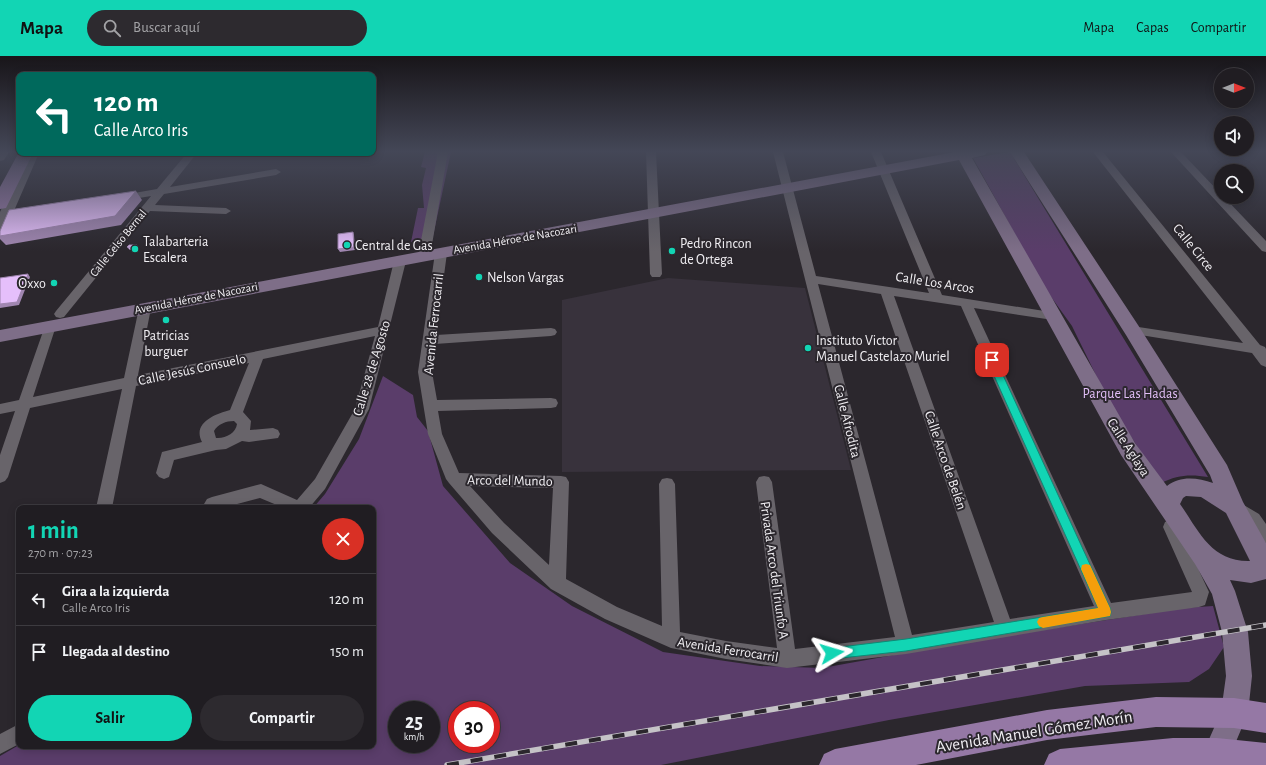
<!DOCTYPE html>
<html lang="es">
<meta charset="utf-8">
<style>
:root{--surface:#201d22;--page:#2d2a2f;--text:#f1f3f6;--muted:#a2a2a5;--line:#3d3b40;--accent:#12d5b4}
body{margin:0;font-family:"Alegreya Sans",sans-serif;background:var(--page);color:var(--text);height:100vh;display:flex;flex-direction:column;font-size:15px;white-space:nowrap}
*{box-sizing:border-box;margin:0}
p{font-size:13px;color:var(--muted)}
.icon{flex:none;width:22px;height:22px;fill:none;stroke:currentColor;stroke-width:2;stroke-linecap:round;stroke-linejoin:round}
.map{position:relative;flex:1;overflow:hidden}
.sheet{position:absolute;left:16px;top:449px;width:360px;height:244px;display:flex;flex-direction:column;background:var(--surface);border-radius:8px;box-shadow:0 2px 10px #0003,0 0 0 1px var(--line)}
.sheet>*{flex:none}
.hud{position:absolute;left:16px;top:16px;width:360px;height:84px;border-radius:8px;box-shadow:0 2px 10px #0003,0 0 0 1px var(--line);background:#00695c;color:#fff;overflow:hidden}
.needle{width:26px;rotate:90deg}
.fabs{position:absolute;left:1214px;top:12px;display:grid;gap:8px}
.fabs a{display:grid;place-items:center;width:40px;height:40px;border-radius:50%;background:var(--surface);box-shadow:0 2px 10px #0003,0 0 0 1px var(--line);font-size:20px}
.speed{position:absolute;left:388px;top:645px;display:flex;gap:8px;font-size:20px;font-weight:700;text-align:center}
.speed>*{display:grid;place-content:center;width:52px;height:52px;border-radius:50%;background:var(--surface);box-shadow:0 2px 10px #0003,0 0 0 1px var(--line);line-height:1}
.speed small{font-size:10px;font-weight:400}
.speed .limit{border:6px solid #d22;background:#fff;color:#111}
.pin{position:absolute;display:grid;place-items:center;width:34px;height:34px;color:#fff;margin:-17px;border-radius:8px;box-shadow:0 2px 6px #0006}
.me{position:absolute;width:44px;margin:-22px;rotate:83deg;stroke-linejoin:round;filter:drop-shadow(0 0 3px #0008)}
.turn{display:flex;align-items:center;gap:14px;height:84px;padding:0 12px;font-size:18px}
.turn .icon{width:52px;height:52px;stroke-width:2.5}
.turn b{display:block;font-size:28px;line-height:34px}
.round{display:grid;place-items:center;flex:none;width:42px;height:42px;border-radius:21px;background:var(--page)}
.overview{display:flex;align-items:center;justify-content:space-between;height:68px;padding:0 12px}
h1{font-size:24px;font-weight:700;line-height:30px;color:var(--accent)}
.action{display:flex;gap:8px;margin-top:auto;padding:8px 12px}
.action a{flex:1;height:46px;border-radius:24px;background:var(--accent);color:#111;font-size:16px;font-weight:700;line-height:46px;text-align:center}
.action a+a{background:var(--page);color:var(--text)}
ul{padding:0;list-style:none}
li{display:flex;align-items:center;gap:12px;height:52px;padding:0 12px;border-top:1px solid var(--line)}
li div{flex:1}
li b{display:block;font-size:15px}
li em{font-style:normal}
header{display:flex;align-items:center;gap:24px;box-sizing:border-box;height:56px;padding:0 20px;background:var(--accent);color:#111}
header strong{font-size:19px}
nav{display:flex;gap:22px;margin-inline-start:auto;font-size:14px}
.search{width:280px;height:36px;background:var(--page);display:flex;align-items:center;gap:10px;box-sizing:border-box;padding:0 14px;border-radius:22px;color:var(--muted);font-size:15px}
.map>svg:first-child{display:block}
</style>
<header>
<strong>Mapa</strong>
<div class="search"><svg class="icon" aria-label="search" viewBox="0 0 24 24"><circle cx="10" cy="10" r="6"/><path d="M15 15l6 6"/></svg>Buscar aquí</div>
<nav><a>Mapa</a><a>Capas</a><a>Compartir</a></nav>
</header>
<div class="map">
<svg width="1266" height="709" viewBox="0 0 1266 709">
<rect width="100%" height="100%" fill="#2b272d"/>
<path fill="#38323c" d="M668,222L805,232L851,414L562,416V244Z"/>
<path fill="#5a3d6a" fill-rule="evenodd" d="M425,96H451L433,180L411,186L418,152H424L422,129L426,112L421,111Z
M1010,96L1208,421C1190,418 1177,419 1161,427L1110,348L1072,270L1044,231L973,102Z
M383,320L413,339L417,361L428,375L443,430L510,507L572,550L663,596L760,610L822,612L966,586L1183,552L1213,550L1224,591L1209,613L1189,626L1085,630L889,664L661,709H0V700L19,689L373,690V452H313L325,438L359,383ZM397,654H431V688H397ZM457,654H491V688H457Z"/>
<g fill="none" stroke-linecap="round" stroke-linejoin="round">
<path fill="#68646a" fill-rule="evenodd" d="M438,96H448L430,200L428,203H420L418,200Z
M646,96H656L662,218L660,221H652L650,218Z
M773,96H783L816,220L929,237L871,96H881L942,239L1057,257L1059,260L1057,263L1053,264L974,252L1111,547L1192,536L1163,471L1165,466L1180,459L1186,461L1188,466L1186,471L1180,474L1209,536L1205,549L1199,551L1106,564L906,598L787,612L726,603L671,592L605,563L551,533L492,477L449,427L446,423L428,378L418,316L435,197L437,194H445L447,197L436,279L551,272L555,273L557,276L555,279L551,280L435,288L432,316L437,344L551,342L556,343L558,347L556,351L551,352L438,355L442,378L459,417L561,420L566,421L569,426L566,523L617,551L662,570L659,428L662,423L667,422L672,423L675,428L680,576L726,585L777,592L756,426L759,421L764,420L769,421L772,426L795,593L895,581ZM818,228L881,238L994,566L912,579ZM894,240L961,250L1094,550L1010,563ZM470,430L553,432L549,509L504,467Z
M1093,96H1103L1260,289L1265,291L1266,293V311L1261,309L1252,297L1128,277L1126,274L1128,271L1132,270L1243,287Z
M1171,96H1181L1221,138V141H1224L1266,185V196L1262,195Z
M187,97H197L170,131L276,113L281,116L276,119L164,138L155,149L226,152L231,155L226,158L150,155L64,261L60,262L56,261L54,258L56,255L151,140L121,145L117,144L116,142L117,140L157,133Z
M400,201L404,202L406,205L369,353L325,433L309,452H284L260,442L222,452H206L204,448L207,443L212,441L261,428L297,444L315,423L355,353L375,280L263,303L243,356L251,365L250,374L273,372L278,374L280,378L278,382L249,386L242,385L226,393L216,394L174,404L169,421L164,423L159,421L156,417L162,396L202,386C192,367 215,358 230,354L249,307L136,330L112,452H96L122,333L30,352L8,421L5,425L0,427V399L15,355L0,358V348L19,344L46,267L50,266L54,267L56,270L33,341L124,322L139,252L141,249L145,248L149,249L151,252L138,319L378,271L394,205L396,202ZM234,365L237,368C236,377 225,383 216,382L214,375C218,368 226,365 234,365Z
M1237,445L1259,458L1266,468V487C1257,484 1254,476 1248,469C1242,462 1233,460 1229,452L1231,447Z
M19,668V688L0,698V678Z"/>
<path fill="#68646a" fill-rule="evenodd" d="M0,96H9L4,104L0,105Z
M27,97H39L7,171L5,174L0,175V156Z"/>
<path fill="#7e6e88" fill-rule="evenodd" d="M955,96H987L985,99L972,102L1135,387L1167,430C1181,419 1198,422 1213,427L1210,419L1126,279L1010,96H1024L1138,269L1227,409L1243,446L1266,487V523L1251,527L1230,524L1235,535L1248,576L1252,620L1248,657L1227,707C1220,709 1214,709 1207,707L1203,697L1221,656L1226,620L1222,576L1212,538L1195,508L1121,399L959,104L0,286V274ZM1186,440L1201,441L1226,457L1250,505C1211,506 1199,475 1180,448L1183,442Z"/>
<path fill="#9578a5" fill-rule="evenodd" d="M19,96V97H33L8,148L6,152L0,153V131Z
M1156,641L1234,642L1266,647V677L1234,672L1156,671L1047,684L916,709H819L824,698L835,693L1047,654Z
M1173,682H1217L1266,687V709H1044L1049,698L1060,693Z"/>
<defs>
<path id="rail" d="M447,709L1266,569"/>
</defs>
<use href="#rail" stroke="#c5c3c7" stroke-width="5.5"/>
<use href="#rail" stroke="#2b272d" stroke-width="4" stroke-dasharray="12" stroke-linecap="butt"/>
</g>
<path fill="#c5a4d8" d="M129,189L139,192L138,194H130L127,191Z"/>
<path fill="#a086b0" d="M136,135L142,144L121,169L6,189L0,183V180Z
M353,176L354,179L355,194L340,196L338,193Z
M137,189L139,192L138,194L136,191Z
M28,218L30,221L19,249L0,252V248Z"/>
<path fill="#e5bffb" stroke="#a086b0" d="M136,135L115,160L0,180V175L9,154Z
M353,176L354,191L338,193V178Z
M129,189H137L136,191H127Z
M28,218L17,246L0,248V222Z"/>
<linearGradient id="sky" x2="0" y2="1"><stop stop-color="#181519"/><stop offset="0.49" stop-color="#444757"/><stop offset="1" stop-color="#444757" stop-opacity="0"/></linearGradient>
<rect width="1266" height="195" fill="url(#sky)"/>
<path fill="#12d5b4" stroke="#0c8a75" d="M992,301L996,304L1110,552L1111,556L1110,560L906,595L832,603L828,602L826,597L828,593L832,592L906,583L1098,552L987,304Z"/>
<path fill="#f59e0b" d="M1086,508L1090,509L1110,552L1111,556L1110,560L1043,572L1039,570L1037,566L1039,562L1043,561L1098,552L1081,513L1082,509Z"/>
<g fill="#12d5b4" stroke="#2b272d" stroke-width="1.5">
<circle cx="347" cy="189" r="4"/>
<circle cx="135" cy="193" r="4"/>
<circle cx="672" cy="195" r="4"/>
<circle cx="479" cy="221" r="4"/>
<circle cx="54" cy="227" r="4"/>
<circle cx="166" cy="264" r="4"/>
<circle cx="808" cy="292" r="4"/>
</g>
<g text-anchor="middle" stroke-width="4" stroke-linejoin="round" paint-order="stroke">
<g font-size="12" fill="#f1eff3" stroke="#2b272d">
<text transform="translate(515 183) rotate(-10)" y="4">Avenida Héroe de Nacozari</text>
<text transform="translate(118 187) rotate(-51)" y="4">Calle Celso Bernal</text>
<text transform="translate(196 242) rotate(-11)" y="4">Avenida Héroe de Nacozari</text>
</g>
<g font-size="14" fill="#f1eff3" stroke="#2b272d" text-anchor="start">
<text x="143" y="190">Talabarteria<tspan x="143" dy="16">Escalera</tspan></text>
<text x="680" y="192">Pedro Rincon<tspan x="680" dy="16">de Ortega</tspan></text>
<text x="355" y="194">Central de Gas</text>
<text x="487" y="226">Nelson Vargas</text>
<text x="46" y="232" text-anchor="end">Oxxo</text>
<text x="166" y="284" text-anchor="middle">Patricias<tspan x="166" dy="16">burguer</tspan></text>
<text x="816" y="289">Instituto Victor<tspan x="816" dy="16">Manuel Castelazo Muriel</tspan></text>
</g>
<g font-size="14" fill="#f1eff3" stroke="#2b272d">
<text transform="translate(1194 191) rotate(51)" y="5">Calle Circe</text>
<text transform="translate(935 226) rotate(9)" y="5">Calle Los Arcos</text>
<text transform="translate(433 268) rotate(-84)" y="5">Avenida Ferrocarril</text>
<text transform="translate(371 312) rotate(-73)" y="5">Calle 28 de Agosto</text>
<text transform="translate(192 313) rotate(-12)" y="5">Calle Jesús Consuelo</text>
<text transform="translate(848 365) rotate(76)" y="5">Calle Afrodita</text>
<text transform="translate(1129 391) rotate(57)" y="5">Calle Aglaya</text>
<text transform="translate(946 404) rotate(71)" y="5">Calle Arco de Belén</text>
<text transform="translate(510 424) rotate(1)" y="5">Arco del Mundo</text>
<text transform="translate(775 514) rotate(82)" y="5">Privada Arco del Triunfo A</text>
<text transform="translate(728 593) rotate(9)" y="5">Avenida Ferrocarril</text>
</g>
<g font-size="14" fill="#e1bef6" stroke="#2b272d">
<text x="1130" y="342">Parque Las Hadas</text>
</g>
<g font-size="17" fill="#f1eff3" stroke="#2b272d">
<text transform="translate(1034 675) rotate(-9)" y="6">Avenida Manuel Gómez Morín</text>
</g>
</g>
</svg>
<div class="fabs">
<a><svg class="needle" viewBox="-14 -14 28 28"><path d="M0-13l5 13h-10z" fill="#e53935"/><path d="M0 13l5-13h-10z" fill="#a2a2a5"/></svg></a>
<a><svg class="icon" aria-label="sound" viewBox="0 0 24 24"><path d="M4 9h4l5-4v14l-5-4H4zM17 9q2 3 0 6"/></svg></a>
<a><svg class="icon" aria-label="search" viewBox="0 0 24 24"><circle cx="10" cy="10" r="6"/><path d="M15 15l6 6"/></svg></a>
</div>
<div class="speed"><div>25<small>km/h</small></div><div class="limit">30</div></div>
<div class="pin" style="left:992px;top:304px;background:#d93025"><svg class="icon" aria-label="arrive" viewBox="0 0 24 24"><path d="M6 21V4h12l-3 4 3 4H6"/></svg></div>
<svg class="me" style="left:832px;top:597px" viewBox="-20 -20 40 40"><path d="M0-17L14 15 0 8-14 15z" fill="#12d5b4" stroke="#fff" stroke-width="4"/></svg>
<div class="hud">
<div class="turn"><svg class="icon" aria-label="left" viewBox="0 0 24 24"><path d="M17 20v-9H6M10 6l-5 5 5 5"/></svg><div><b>120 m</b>Calle Arco Iris</div></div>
</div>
<section class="sheet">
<div class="overview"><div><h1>1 min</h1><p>270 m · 07:23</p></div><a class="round" style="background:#d93025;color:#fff"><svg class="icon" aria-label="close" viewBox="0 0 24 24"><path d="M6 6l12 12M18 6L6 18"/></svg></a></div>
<ul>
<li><svg class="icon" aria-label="left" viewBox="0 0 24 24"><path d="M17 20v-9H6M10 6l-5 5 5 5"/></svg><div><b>Gira a la izquierda</b><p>Calle Arco Iris</p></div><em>120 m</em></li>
<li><svg class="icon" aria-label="arrive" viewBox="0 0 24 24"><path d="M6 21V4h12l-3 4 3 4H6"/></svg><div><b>Llegada al destino</b></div><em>150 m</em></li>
</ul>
<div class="action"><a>Salir</a><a>Compartir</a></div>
</section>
</div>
